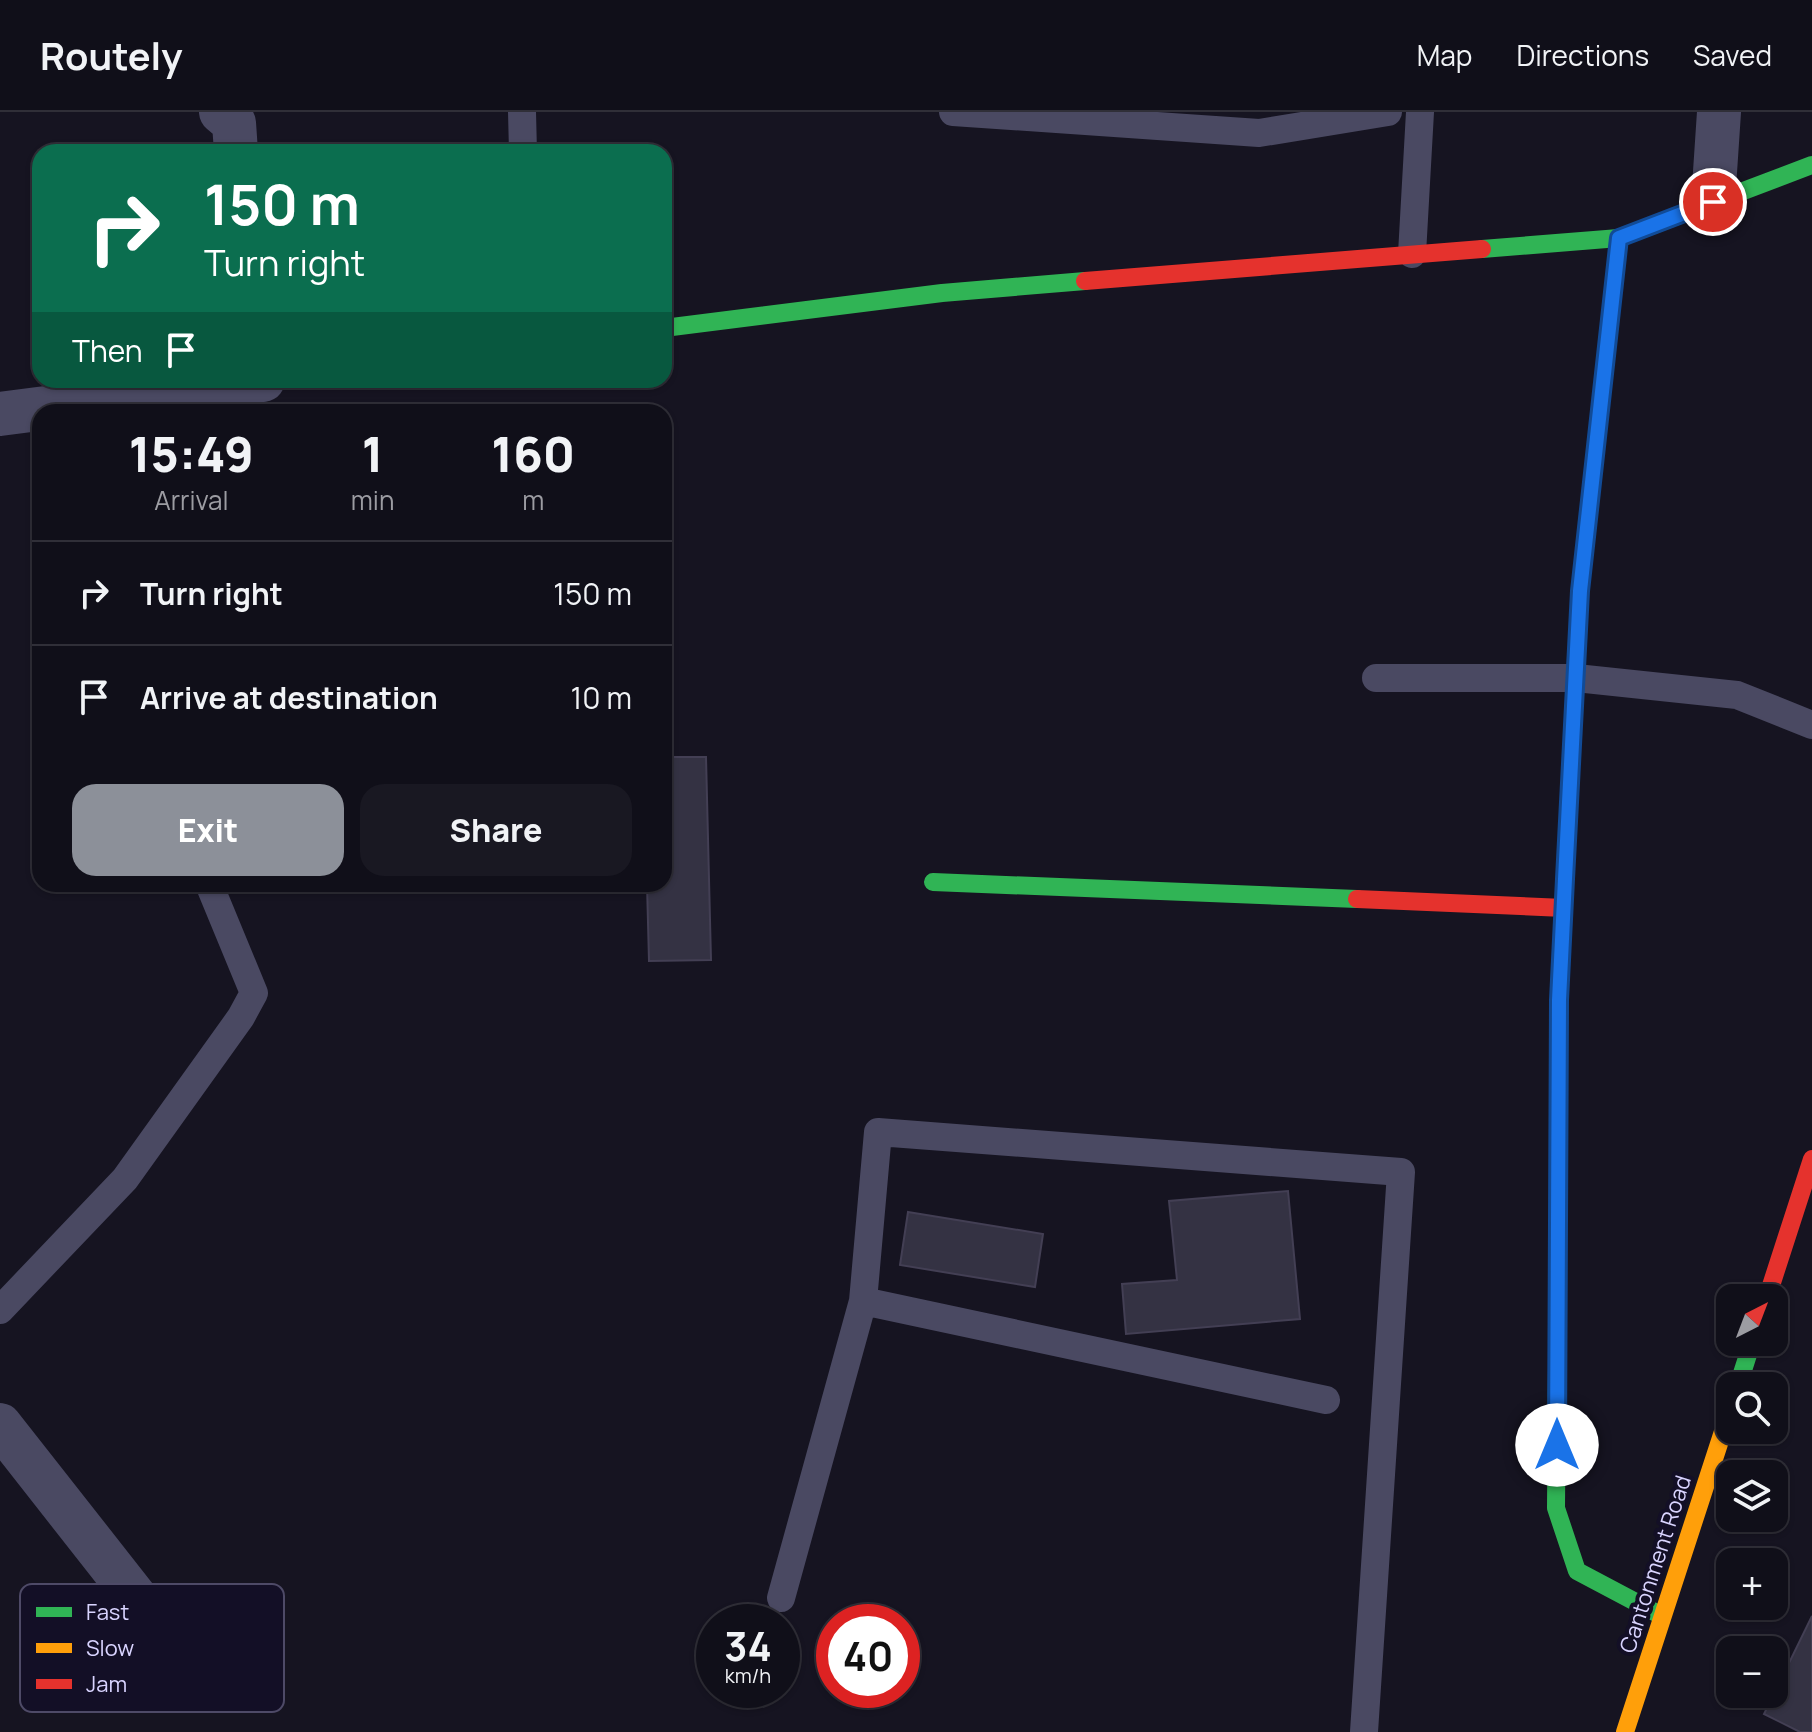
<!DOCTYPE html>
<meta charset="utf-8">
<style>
:root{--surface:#100f19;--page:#191822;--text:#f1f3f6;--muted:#9c9ca2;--line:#302f38;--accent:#8c9099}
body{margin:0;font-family:Manrope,sans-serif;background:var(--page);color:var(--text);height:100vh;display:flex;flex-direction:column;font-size:30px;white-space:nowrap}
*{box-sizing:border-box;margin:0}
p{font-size:26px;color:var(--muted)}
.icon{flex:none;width:44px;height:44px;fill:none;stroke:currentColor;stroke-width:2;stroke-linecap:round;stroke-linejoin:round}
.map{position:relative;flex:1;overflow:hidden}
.panel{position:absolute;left:32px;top:292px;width:640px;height:488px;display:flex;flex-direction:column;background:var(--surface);border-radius:24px;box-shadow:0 2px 6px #0004,0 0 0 2px var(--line)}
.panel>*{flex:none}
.hud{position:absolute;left:32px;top:32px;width:640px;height:244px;border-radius:24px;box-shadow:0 2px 6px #0004,0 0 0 2px var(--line);background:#0b6e4f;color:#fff;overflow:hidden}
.needle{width:52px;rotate:42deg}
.tools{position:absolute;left:1716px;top:1172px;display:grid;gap:16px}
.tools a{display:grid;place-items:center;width:72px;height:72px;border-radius:16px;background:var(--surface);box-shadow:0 2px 6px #0004,0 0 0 2px var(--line);font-size:40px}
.speed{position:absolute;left:696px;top:1492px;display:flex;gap:16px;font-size:40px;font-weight:700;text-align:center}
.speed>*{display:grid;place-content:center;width:104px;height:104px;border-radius:50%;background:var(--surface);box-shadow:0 2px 6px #0004,0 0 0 2px var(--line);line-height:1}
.speed small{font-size:20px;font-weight:400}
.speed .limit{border:12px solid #d22;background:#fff;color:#111}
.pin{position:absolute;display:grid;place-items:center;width:68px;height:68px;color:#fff;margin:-34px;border:4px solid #fff;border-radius:50%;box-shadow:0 2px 8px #0007}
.me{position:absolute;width:88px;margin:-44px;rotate:0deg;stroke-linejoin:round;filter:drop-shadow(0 0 6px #0008)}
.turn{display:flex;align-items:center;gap:28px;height:168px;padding:0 40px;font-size:36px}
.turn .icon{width:104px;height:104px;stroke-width:2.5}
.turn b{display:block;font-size:56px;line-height:68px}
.then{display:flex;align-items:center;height:76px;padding:0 40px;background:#0003;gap:16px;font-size:30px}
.eta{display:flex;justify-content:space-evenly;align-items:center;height:136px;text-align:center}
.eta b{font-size:48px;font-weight:800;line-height:56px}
.primary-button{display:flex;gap:16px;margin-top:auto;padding:16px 40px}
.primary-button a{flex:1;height:92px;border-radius:24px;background:var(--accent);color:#fff;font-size:32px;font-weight:800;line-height:92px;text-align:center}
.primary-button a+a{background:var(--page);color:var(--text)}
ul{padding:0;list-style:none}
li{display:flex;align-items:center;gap:24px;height:104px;padding:0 40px;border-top:2px solid var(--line)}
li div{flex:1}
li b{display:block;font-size:30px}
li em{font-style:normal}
header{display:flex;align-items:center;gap:48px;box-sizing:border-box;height:112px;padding:0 40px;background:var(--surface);border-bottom:2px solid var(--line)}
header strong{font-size:38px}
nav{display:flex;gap:44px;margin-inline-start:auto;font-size:28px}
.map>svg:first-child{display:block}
</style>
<header>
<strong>Routely</strong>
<nav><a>Map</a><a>Directions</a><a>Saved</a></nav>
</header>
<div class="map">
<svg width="1812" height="1620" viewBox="0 0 1812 1620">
<rect width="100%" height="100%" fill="#161421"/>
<path fill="#343243" stroke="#433f54" stroke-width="2" d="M664,645H706L711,848L649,849L647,772H664Z
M1288,1079L1300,1207L1126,1222L1122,1172L1177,1168L1169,1089Z
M908,1100L1043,1122L1035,1175L900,1153Z
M1812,1504V1620H1800L1764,1602Z"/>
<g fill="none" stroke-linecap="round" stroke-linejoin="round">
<path stroke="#4a4962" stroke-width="28" d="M522,0L523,40
M953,0L1259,21L1388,0
M1412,142L1420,0
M1376,566H1576L1737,583L1812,613
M863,1189L1326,1288
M0,1198L125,1067L241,905L254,881L209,772
M781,1486L863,1189L878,1020L1401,1060L1364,1620"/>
<path stroke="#4a4962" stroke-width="44" d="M221,0L234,11L236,40
M1713,90L1719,0
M0,302L263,268
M0,1313L176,1537"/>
<path stroke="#30b455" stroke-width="18" d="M1482,137L1619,126L1812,53
M664,216L942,181L1085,169
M933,770L1357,787
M1558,1119L1556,1396L1577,1459L1662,1504
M1738,1274L1752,1230"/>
<path stroke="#ff9f0a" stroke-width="18" d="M1558,1119L1559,888L1573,610
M1625,1620L1730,1298"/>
<path stroke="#e5322d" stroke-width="18" d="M1085,169L1482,137
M1573,610L1580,479L1619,126
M1357,787L1564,796
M1767,1186L1812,1047"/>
</g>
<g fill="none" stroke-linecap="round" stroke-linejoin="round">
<defs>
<path id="route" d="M1557,1333L1559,888L1565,767L1580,479L1619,126L1713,90"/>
</defs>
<use href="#route" stroke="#114b97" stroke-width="20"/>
<use href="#route" stroke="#1a73e8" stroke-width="14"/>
</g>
<g text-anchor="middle" stroke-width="8" stroke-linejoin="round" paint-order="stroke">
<g font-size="22" fill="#d9d4ff" stroke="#130f26">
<text transform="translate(1655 1452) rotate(-72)" y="8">Cantonment Road</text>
</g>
</g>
<rect x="20" y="1472" width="264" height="128" rx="12" fill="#130f26" stroke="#4e4a67" stroke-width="2"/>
<rect x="36" y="1495" width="36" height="10" fill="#30b455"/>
<rect x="36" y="1531" width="36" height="10" fill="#ff9f0a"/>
<rect x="36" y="1567" width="36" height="10" fill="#e5322d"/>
<g font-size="22" fill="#d9d4ff">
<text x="86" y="1508">Fast</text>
<text x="86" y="1544">Slow</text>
<text x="86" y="1580">Jam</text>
</g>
</svg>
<div class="tools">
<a><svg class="needle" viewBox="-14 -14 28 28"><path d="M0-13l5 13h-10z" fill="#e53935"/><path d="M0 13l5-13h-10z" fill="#9c9ca2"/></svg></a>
<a><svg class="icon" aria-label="search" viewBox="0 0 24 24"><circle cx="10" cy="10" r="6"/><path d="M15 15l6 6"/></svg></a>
<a><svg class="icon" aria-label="layers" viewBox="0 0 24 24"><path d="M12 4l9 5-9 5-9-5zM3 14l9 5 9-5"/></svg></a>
<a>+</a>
<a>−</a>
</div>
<div class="speed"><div>34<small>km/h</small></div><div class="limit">40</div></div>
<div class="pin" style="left:1713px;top:90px;background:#d93025"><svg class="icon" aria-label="arrive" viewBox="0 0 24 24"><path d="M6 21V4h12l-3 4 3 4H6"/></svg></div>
<svg class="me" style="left:1557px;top:1333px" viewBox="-20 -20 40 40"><circle r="19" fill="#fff"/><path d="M0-13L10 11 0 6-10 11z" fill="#1a73e8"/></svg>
<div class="hud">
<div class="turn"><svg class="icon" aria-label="right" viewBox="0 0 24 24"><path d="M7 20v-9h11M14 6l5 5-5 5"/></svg><div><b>150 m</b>Turn right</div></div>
<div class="then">Then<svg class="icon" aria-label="arrive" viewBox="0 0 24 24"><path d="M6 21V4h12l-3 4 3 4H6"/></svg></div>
</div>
<section class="panel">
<div class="eta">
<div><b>15:49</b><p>Arrival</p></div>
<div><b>1</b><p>min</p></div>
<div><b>160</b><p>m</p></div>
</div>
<ul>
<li><svg class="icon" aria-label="right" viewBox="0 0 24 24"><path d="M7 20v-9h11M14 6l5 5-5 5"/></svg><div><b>Turn right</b></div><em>150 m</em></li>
<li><svg class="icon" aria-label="arrive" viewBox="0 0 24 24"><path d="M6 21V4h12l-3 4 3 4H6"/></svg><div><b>Arrive at destination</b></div><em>10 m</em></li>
</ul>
<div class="primary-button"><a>Exit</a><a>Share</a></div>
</section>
</div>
